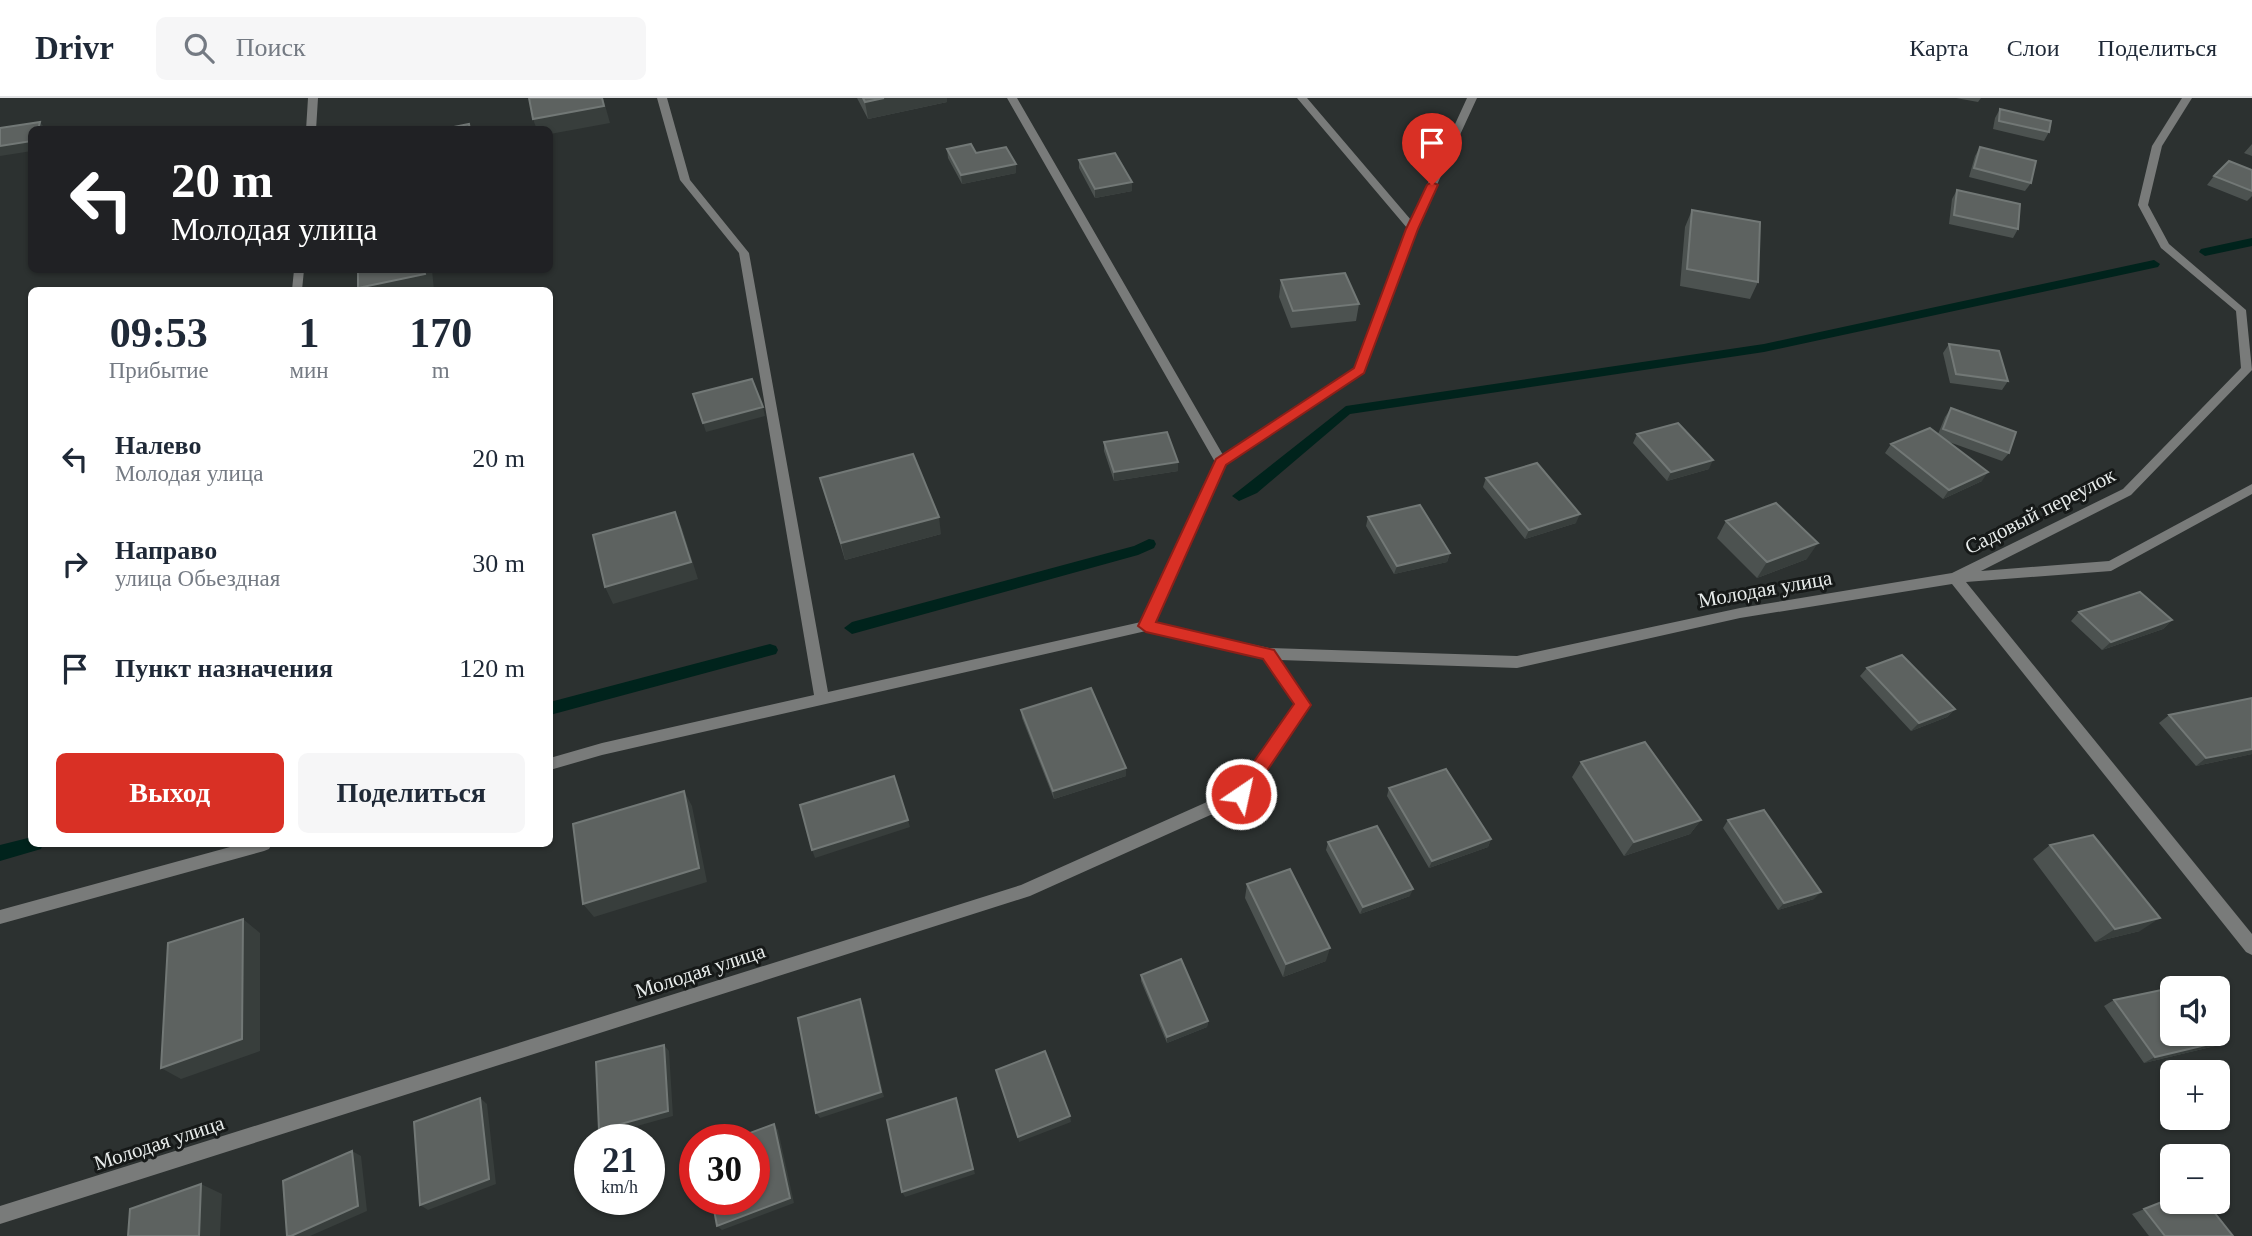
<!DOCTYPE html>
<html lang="ru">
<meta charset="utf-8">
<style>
:root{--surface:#fff;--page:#f6f6f7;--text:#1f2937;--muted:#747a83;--line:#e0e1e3;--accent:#d93025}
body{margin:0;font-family:"Times New Roman",serif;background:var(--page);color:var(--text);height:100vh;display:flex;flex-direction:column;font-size:26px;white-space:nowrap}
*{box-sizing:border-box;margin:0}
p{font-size:23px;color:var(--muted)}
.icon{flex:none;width:38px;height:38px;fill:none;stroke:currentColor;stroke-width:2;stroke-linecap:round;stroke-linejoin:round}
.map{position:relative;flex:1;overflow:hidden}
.details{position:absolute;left:28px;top:189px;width:525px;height:560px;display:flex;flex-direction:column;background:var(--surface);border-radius:10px;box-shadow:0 2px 5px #0004}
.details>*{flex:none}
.hud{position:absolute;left:28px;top:28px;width:525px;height:147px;border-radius:10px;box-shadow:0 2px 5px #0004;background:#202124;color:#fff;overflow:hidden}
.tools{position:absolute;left:2160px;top:878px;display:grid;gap:14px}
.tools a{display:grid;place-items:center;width:70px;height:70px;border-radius:10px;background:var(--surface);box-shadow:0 2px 5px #0004;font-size:35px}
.speed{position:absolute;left:574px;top:1026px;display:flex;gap:14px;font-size:35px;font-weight:700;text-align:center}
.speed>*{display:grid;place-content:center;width:91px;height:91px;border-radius:50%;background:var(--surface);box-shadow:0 2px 5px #0004;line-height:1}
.speed small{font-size:18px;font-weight:400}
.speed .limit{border:10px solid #d22;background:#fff;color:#111}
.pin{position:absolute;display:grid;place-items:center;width:60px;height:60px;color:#fff;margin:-72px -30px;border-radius:50% 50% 50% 0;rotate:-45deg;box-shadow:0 0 7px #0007}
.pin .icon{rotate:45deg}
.me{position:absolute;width:77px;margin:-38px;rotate:34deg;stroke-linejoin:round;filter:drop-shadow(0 0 5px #0008)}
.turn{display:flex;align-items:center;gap:24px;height:147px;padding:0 28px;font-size:32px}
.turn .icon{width:91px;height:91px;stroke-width:2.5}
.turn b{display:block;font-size:49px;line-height:60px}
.eta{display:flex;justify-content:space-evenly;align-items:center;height:119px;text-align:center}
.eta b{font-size:42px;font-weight:600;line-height:49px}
.primary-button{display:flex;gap:14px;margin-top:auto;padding:14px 28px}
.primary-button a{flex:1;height:80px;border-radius:10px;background:var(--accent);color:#fff;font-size:28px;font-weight:600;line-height:80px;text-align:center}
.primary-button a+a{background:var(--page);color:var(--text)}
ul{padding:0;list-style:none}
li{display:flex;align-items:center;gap:21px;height:105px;padding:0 28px}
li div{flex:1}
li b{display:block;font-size:26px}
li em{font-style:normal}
header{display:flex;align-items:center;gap:42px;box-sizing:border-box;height:98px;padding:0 35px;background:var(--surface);border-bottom:2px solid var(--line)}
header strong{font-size:33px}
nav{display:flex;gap:38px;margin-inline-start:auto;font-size:24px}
.search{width:490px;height:63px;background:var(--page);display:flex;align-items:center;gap:18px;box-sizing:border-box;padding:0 24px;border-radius:10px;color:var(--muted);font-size:26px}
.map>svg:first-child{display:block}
</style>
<header>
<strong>Drivr</strong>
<div class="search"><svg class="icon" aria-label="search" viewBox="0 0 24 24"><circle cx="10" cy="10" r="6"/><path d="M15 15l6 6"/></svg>Поиск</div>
<nav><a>Карта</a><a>Слои</a><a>Поделиться</a></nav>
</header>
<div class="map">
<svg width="2252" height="1138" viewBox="0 0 2252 1138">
<rect width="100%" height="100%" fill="#2c3130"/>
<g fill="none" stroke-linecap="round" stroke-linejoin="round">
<path fill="#00231c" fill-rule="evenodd" d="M2252,140V148L2205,158L2199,154L2201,151Z
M2154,162L2160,166L2158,169L1764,254L1350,316L1257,395L1239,403L1232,398L1346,308L1764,246Z
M1149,441L1154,442L1156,446L1154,450L1138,457L852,536L844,530L852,524L1134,448Z
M770,546L776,548L778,552L776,556L550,617V604Z
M32,739V746H43L41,751L0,763V747Z"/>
<path fill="#797b7a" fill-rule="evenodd" d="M308,0H318L316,32H306Z
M657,0H667L690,82L749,155L828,594L1141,524L1215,364L1007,0H1017L1223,357L1354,270L1407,130L1297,0H1307L1411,122L1467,0H1477L1417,130L1365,272L1226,367L1154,525L1269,550L1517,558L1740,510L1952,475L2123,391L2241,270L2236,213L2161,150L2138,107L2152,48L2182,0H2192L2162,48L2148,107L2169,146L2246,212L2252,272L2131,397L1981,473L2109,463L2252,386V396L2111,473L1966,484L2252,836V857L2246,854L1952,486L1740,520L1517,570L1280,562L1310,607L1246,701L1030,798L0,1126V1108L1021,787L1236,691L1295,607L1264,560L1146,533L602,657L550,672V660L602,645L814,597L739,155L680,82Z
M294,172H304L302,192H292Z
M241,746H272L269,751L264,753L0,826V812Z"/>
</g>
<path fill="#4c5250" d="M857,0H947V4L868,21Z
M1956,0H1981L1978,4Z
M2000,11L2049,34L2044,43L1993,31L1995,20Z
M2252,46V58L2244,55Z
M1980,49L2031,85L2025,93L1969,79L1975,58Z
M947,51L976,55L1016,75L962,86L948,60Z
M1079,62L1132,84V93L1095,100L1079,70Z
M2252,72V98L2247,103L2207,87L2214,78Z
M1957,92L2018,131L2013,140L1949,126L1952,101Z
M1692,112L1758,184L1750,201L1680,188L1685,129Z
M1281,182L1359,206L1356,223L1291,230L1279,199Z
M1949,246L2008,283L2002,292L1950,285L1943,255Z
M1951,310L2009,355L2002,363L1949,344L1982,383L1943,401L1885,355L1891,346L1938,336L1945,319Z
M1637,336L1709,371L1667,383L1633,345Z
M1104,344L1178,364V373L1114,383L1104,353Z
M820,380L941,436L845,462Z
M1486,380L1576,425L1525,441L1483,389Z
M1368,419L1450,455L1447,464L1394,476L1366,428Z
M1726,423L1807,461L1757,480L1717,440Z
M2079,514L2172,522L2163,531L2102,552L2071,523Z
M1867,570L1955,611L1947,619L1911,633L1860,578Z
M2252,600V656L2196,668L2159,625L2169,617Z
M1021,612L1126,678L1054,701L1022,620Z
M1581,664L1701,722L1690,736L1624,758L1572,679Z
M1389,690L1491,741L1488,749L1429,770L1387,698Z
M1728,722L1814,801L1778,812L1723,730Z
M1328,744L1410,798L1360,816L1326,752Z
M2050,747L2140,833L2095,844L2033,761Z
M1247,786L1326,863L1283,879L1245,800Z
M1141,877L1208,923L1207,929L1167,945L1141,883Z
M2114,902L2227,942L2215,948L2144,965L2104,908Z
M2172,1100L2233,1138H2149L2132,1116Z"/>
<path fill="#383e3c" d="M602,0H603L610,25L550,36V32H537L533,21Z
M884,0H947V4L868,21L865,4Z
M40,24L46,32H38Z
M32,43V53L0,58V48Z
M1016,66V75L962,86L961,77Z
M1132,84V93L1095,100V91Z
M424,172H432L434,192H359L358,190Z
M763,309L765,318L706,334L703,325Z
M1713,362L1709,371L1667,383L1671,374Z
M1178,364V373L1114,383V374Z
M1988,374L1982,383L1943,401L1949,392Z
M675,414L682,430L698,481L613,506L605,489Z
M1580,416L1576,425L1525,441L1529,432Z
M939,419L941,436L845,462L841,445Z
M1818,445L1807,461L1757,480L1767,464Z
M1450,455L1447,464L1394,476L1397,468Z
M2172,522L2163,531L2102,552L2111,544Z
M1955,611L1947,619L1911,633L1919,625Z
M2252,651V656L2196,668L2206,660Z
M1126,670V678L1054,701L1053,693Z
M684,693L692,708L707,784L594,819L583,806Z
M908,722L910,729L815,760L812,752Z
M1701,722L1690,736L1624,758L1634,744Z
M1491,741L1488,749L1429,770L1432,763Z
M1413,791L1410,798L1360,816L1363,809Z
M1821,794L1814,801L1778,812L1784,805Z
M2160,820L2140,833L2095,844L2115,831Z
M243,821L260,835V953L181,981L161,970Z
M1330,850L1326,863L1283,879L1286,866Z
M860,901L863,907L884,999L820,1020L816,1015Z
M1208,923L1207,929L1167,945V939Z
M2227,942L2215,948L2144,965L2155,959Z
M664,947L669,953L673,1018L605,1037L599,1032Z
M480,1000L487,1006L496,1086L428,1112L420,1107Z
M958,1005L975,1076L905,1099L902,1094Z
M1070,1018L1071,1024L1019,1044L1018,1039Z
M774,1026L778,1032L794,1105L722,1132L717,1128Z
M352,1053L361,1058L367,1113L310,1138H291Z
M201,1086L222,1096L220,1138H199Z"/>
<path fill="#5d6260" stroke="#727876" stroke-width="2" d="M529,0H602L604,8L533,21Z
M863,0H884L865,4Z
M2000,11L2051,23L2049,34L1999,23Z
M40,24L38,32H32V43L0,48V30Z
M469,26L470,32H439Z
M971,46L976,55L1006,49L1016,66L961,77L947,51Z
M1980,49L2036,63L2031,85L1974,70Z
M1115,55L1132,84L1095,91L1079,62Z
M2229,63L2252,72V93L2214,78Z
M1957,92L2020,106L2018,131L1954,117Z
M1692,112L1760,124L1758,184L1687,171Z
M358,172H424L425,176L358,190Z
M1345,175L1359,206L1293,213L1281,182Z
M1949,246L1999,253L2008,283L1956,276Z
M752,281L763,309L703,325L693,296Z
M1951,310L2016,334L2009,355L1943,331Z
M1678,325L1713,362L1671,374L1637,336Z
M1930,330L1988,374L1949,392L1891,346Z
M1167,334L1178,364L1114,374L1104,344Z
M913,356L939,419L841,445L820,380Z
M1537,365L1580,416L1529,432L1486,380Z
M1776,405L1818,445L1767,464L1726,423Z
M1420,407L1450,455L1397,468L1368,419Z
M675,414L691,464L605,489L593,437Z
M2140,494L2172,522L2111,544L2079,514Z
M1902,557L1955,611L1919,625L1867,570Z
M1091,590L1126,670L1053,693L1021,612Z
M2252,600V651L2206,660L2169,617Z
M1645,644L1701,722L1634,744L1581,664Z
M1446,671L1491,741L1432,763L1389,690Z
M894,678L908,722L812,752L800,707Z
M684,693L699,770L583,806L573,726Z
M1764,712L1821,794L1784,805L1728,722Z
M1377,728L1413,791L1363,809L1328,744Z
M2093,737L2160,820L2115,831L2050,747Z
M1290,771L1330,850L1286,866L1247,786Z
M243,821L242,941L161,970L168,845Z
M1181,861L1208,923L1167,939L1141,877Z
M2185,887L2188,891H2172V936H2217V930L2227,942L2155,959L2114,902Z
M860,901L881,994L816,1015L798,920Z
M664,947L668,1013L599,1032L596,964Z
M1045,953L1070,1018L1018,1039L996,972Z
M480,1000L489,1081L420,1107L414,1024Z
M956,1000L973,1071L902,1094L887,1022Z
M774,1026L790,1100L717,1128L712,1101H754V1041H734Z
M352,1053L358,1108L291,1138H287L283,1083Z
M201,1086L199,1138H128L130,1111Z
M2172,1100V1104H2206L2233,1138H2165L2144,1111Z"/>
<path fill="#d93025" stroke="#8d1f18" stroke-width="2" d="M1432,84L1438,87L1418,131L1364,275L1226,367L1156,524L1274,552L1311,607L1248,701H1235L1233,696L1235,691L1294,606L1263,561L1146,534L1138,528L1216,361L1354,270L1406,131L1427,87Z"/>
<g text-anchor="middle" stroke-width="6" stroke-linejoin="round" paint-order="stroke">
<g font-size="21" fill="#e8eceb" stroke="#161918">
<text transform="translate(2040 413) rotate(-27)" y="7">Садовый переулок</text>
<text transform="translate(1765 491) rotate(-10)" y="7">Молодая улица</text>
<text transform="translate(700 873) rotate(-18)" y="7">Молодая улица</text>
<text transform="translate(159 1045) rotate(-18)" y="7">Молодая улица</text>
</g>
</g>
</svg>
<div class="tools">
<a><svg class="icon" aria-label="sound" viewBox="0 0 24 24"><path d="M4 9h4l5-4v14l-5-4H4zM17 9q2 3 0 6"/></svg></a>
<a>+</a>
<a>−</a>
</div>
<div class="speed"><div>21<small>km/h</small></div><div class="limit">30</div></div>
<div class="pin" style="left:1432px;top:87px;background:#d93025"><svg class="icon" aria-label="arrive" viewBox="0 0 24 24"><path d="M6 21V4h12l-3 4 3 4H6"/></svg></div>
<svg class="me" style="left:1241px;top:696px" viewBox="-20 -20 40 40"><circle r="17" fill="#d93025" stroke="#fff" stroke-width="3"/><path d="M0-11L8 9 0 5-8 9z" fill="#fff"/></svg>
<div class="hud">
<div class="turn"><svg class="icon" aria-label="left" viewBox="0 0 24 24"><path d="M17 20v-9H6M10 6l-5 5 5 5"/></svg><div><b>20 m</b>Молодая улица</div></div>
</div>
<section class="details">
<div class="eta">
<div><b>09:53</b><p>Прибытие</p></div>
<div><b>1</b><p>мин</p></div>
<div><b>170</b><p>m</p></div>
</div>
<ul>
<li><svg class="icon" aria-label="left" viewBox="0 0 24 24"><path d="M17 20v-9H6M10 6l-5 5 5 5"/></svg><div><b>Налево</b><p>Молодая улица</p></div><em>20 m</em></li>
<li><svg class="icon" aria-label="right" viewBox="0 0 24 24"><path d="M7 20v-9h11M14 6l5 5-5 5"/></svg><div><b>Направо</b><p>улица Обьездная</p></div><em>30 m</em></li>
<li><svg class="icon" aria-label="arrive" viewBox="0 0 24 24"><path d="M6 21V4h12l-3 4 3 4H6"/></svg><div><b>Пункт назначения</b></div><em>120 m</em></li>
</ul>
<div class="primary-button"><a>Выход</a><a>Поделиться</a></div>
</section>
</div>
